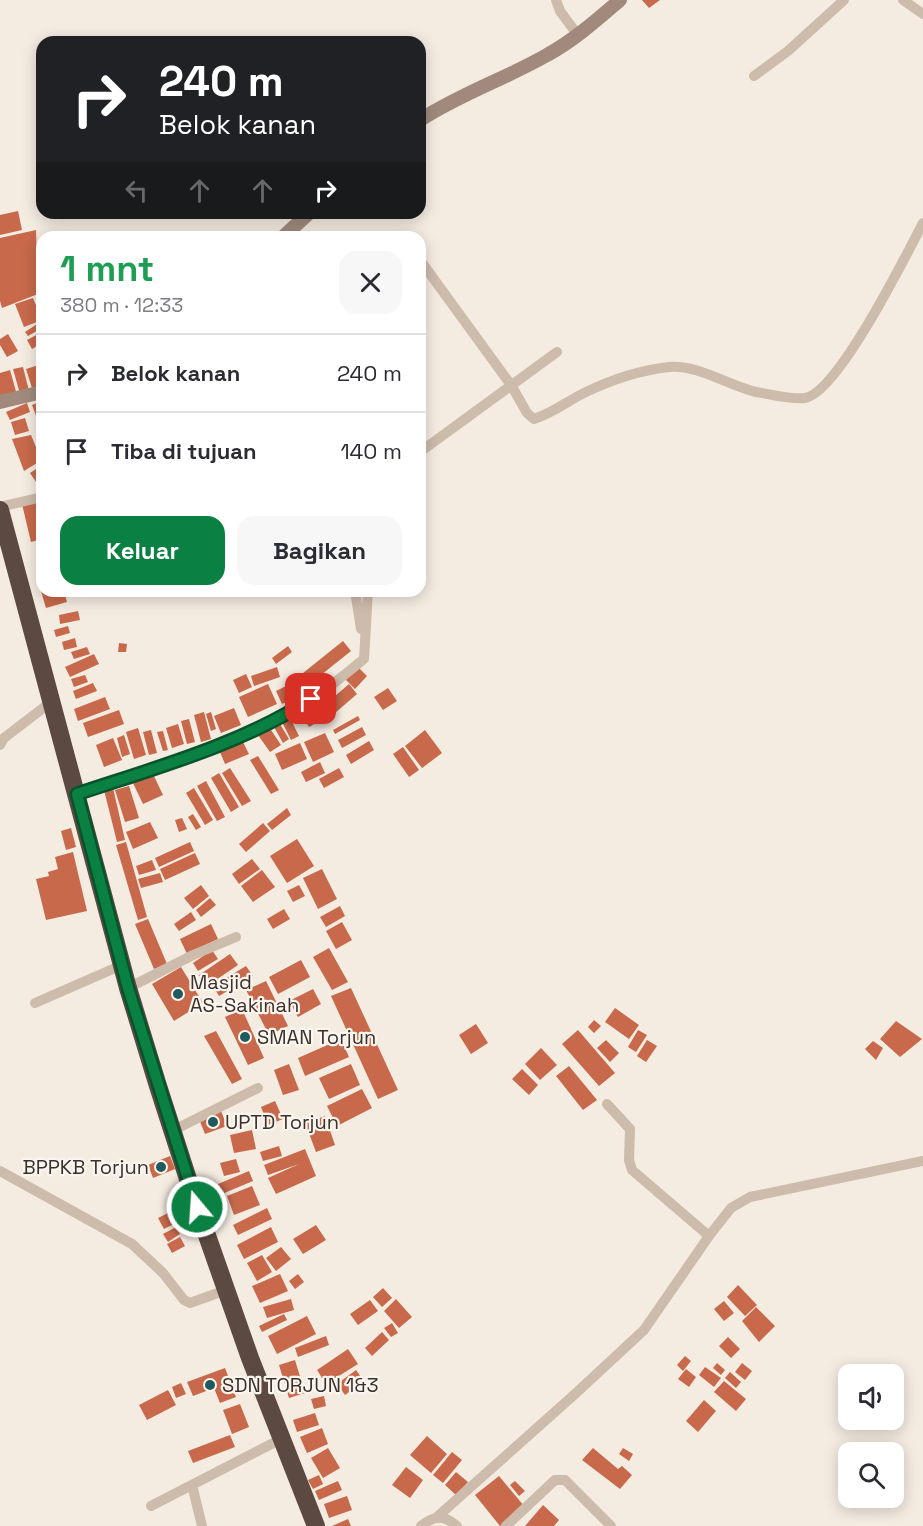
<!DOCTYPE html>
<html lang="id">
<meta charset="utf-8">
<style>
:root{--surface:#fff;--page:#f7f7f7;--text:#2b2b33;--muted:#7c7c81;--line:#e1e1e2;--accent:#0b8043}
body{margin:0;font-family:"Space Grotesk",sans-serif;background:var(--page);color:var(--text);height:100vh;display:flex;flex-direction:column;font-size:22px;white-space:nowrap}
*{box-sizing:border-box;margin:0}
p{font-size:20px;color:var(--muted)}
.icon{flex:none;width:33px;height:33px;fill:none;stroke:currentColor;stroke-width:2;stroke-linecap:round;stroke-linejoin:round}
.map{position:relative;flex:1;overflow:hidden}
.side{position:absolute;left:36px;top:231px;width:390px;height:366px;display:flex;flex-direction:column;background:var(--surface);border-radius:18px;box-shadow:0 3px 15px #0003}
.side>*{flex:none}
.banner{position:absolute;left:36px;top:36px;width:390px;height:183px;border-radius:18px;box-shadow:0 3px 15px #0003;background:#202124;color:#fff;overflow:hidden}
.controls{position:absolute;left:838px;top:1364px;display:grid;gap:12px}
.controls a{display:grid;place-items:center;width:66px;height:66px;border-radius:12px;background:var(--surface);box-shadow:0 3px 15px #0003;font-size:30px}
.pin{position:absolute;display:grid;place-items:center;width:51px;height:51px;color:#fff;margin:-26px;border-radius:12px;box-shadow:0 3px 9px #0006}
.me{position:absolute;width:66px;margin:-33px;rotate:342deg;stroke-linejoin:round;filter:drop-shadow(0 0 4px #0008)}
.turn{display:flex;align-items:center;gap:21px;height:126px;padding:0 24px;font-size:27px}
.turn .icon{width:78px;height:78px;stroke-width:2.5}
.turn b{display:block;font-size:42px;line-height:51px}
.lanes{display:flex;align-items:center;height:57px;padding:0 24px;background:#0003;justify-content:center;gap:30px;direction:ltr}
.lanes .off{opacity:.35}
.round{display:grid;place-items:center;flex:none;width:63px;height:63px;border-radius:18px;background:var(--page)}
.overview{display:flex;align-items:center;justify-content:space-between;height:102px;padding:0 24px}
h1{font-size:36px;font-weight:800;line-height:45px;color:#1e9e55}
.action{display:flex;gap:12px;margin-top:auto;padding:12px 24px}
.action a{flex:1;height:69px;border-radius:18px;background:var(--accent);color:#fff;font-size:24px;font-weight:800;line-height:69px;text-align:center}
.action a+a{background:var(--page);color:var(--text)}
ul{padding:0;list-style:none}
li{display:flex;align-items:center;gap:18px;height:78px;padding:0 24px;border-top:2px solid var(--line)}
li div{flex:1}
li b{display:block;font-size:22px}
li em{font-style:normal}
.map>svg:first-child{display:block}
</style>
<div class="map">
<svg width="923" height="1526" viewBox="0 0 923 1526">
<rect width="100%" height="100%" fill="#f4ebe1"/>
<path fill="#c8694b" d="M642,0H660L649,8Z
M18,211L22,230L0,235V215Z
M36,230L38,294L2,308L0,301V238Z
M33,298L42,320L24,327L15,304Z
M40,322L42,328L28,336L25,332Z
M42,332V343L32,349L27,340Z
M8,334L18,351L7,357L0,345V339Z
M42,364V385L32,388L26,369Z
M23,367L29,391L20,394L13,369Z
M10,370L17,395L0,399V373Z
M39,402L42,412V423L39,424L32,405Z
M27,403L30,412L10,420L6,412Z
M25,418L29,431L15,435L11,422Z
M31,435L38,452L42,450V460L24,471L12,439Z
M42,465V482L38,485L30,473Z
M42,499V539L31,542L22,504Z
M41,591H64L67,602L46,608Z
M78,611L80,620L60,624L59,615Z
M68,626L70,633L56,637L54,630Z
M75,638L77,647L64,650L62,642Z
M343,641L351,651L311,683L303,673Z
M119,643L127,644L126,652H118Z
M288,646L292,652L276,664L272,658Z
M87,647L90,654L74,659L71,652Z
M94,654L99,664L70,677L65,667Z
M357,666L367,676L355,689L345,679Z
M277,667L280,677L254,686L251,676Z
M246,674L252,687L239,693L233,680Z
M85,675L88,682L74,687L71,679Z
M93,683L97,691L76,699L73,691Z
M268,684L277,704L248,717L239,697Z
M349,684L357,694L335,713L327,703Z
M286,686L292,699L282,704L276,691Z
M388,688L397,701L383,710L374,697Z
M105,697L110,709L78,721L74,709Z
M316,700L326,717L309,727L299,710Z
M234,708L241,725L221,733L214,716Z
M119,710L124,724L88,737L83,723Z
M204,712L211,739L201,742L194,715Z
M211,712L216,729L211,731L206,714Z
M358,716L360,720L335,734L333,730Z
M290,718L299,736L291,740L282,722Z
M189,719L195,742L187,744L181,721Z
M178,724L184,744L172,748L166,728Z
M280,724L289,739L283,743L274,727Z
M269,727L281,745L270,752L258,735Z
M362,727L366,735L342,748L338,740Z
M138,728L146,755L134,759L126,732Z
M151,730L157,753L149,755L143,732Z
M425,730L442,753L422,768L405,746Z
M163,731L168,750L163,751L157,732Z
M325,733L334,752L313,762L304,742Z
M124,735L130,754L122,757L117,738Z
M113,738L122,760L104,767L96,745Z
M369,741L374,750L351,764L346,755Z
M243,742L249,754L225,764L220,752Z
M300,743L307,759L282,770L275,754Z
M403,747L419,770L409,777L393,754Z
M258,756L279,790L271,794L250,760Z
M320,762L325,773L306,782L301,772Z
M230,768L251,801L242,806L222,773Z
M339,768L344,777L324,788L319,779Z
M219,773L239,807L231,812L211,778Z
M153,774L163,795L143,804L133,783Z
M206,781L225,817L217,821L197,786Z
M129,786L139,818L125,822L115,790Z
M113,788L125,840L117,842L104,790Z
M194,788L213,820L205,825L186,793Z
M287,808L291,815L272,830L267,824Z
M193,814L201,827L196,830L188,817Z
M182,818L187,829L179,832L175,820Z
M150,822L158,838L133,849L126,832Z
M263,823L270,831L246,852L239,844Z
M71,828L76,847L66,850L61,831Z
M297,839L314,866L287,883L270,856Z
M126,842L147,917L138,920L116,845Z
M190,842L194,851L159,867L155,858Z
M73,852L87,911L46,920L36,879L49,876L48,872L58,869L55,857Z
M195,853L200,864L165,880L160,869Z
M252,859L260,869L239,884L232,874Z
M152,860L156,870L139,875L136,866Z
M322,869L337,899L318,909L303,878Z
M262,870L275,887L253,902L241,886Z
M160,873L163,882L141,888L138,879Z
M201,885L209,896L193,909L184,898Z
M299,885L305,896L293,902L287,891Z
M210,898L216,905L201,917L196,910Z
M340,906L345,916L326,927L320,917Z
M284,909L290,919L273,929L267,919Z
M191,912L196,920L179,931L174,924Z
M148,919L167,964L154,969L135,924Z
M342,922L352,940L336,949L326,931Z
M211,924L218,939L187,954L180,939Z
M329,948L348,982L332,990L313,957Z
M212,950L218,959L198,971L193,963Z
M230,954L238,965L207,986L199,975Z
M301,960L310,977L278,994L269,977Z
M246,966L253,976L219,996L213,986Z
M181,967L203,1003L174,1021L152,984Z
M266,981L288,1026L269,1035L246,990Z
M351,988L398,1090L378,1099L331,996Z
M313,989L321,1004L298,1017L289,1001Z
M615,1008L639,1025L629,1039L605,1022Z
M242,1009L264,1058L248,1065L225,1017Z
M594,1020L601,1026L594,1033L588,1027Z
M896,1021L922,1039L900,1057L880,1039Z
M476,1024L488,1043L471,1054L459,1035Z
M578,1030L615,1073L599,1086L562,1044Z
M638,1030L647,1035L636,1052L628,1047Z
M216,1031L242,1079L232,1084L204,1036Z
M341,1039L349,1057L305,1076L298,1058Z
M606,1040L619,1053L610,1062L597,1048Z
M647,1040L657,1046L646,1062L637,1056Z
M873,1041L883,1048L876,1060L865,1049Z
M541,1048L557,1065L540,1080L525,1064Z
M289,1064L299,1090L283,1095L274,1070Z
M351,1064L360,1085L329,1099L319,1078Z
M569,1066L597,1100L583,1110L556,1076Z
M522,1069L538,1085L529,1095L512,1079Z
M362,1089L372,1108L337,1126L327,1106Z
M275,1101L283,1119L268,1125L261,1107Z
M221,1111L227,1126L205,1134L199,1119Z
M325,1116L335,1145L316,1152L305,1123Z
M252,1130L256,1149L234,1153L230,1135Z
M279,1146L282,1156L263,1161L260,1152Z
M305,1149L316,1176L276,1194L268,1178L299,1164L268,1175L264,1165Z
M170,1156L175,1169L153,1178L148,1165Z
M236,1159L240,1172L224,1176L220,1163Z
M249,1171L253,1181L222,1194L218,1184Z
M252,1186L260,1205L234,1215L227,1196Z
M267,1208L272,1219L238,1235L233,1225Z
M174,1210L180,1221L164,1229L158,1218Z
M316,1225L326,1240L303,1254L293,1239Z
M176,1227L180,1234L168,1242L163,1234Z
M271,1227L278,1242L244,1259L237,1245Z
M180,1237L185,1246L172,1253L167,1244Z
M281,1247L291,1259L276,1271L266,1258Z
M262,1255L272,1272L257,1281L247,1263Z
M280,1274L288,1291L260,1303L252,1286Z
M298,1274L304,1282L295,1289L289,1281Z
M738,1285L757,1305L745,1316L727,1297Z
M383,1288L392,1298L382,1307L373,1297Z
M291,1299L294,1310L267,1318L263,1307Z
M396,1299L412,1317L399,1328L384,1311Z
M370,1300L378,1311L358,1325L350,1314Z
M724,1301L734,1313L724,1321L714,1309Z
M756,1307L775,1326L759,1342L742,1321Z
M284,1314L287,1320L262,1332L259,1326Z
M307,1316L316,1334L277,1354L268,1336Z
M392,1323L398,1333L391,1337L384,1328Z
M382,1332L389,1340L372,1356L365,1348Z
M326,1336L329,1345L298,1357L295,1348Z
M728,1337L740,1349L731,1358L719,1346Z
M348,1349L358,1364L326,1384L317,1370Z
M685,1356L691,1361L683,1371L677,1365Z
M295,1360L305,1393L289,1398L279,1365Z
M717,1363L725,1370L721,1375L713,1368Z
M742,1363L752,1371L745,1380L735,1372Z
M705,1367L721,1378L714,1387L699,1375Z
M225,1368L236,1397L220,1403L214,1388L193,1396L187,1382Z
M686,1369L696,1377L689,1387L678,1379Z
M356,1370L364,1381L345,1395L337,1384Z
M730,1372L741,1382L736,1388L725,1378Z
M724,1381L746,1399L736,1411L714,1392Z
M181,1383L186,1394L176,1398L172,1387Z
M168,1390L176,1405L147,1420L139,1405Z
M324,1396L326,1406L314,1409L311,1399Z
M704,1400L716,1411L698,1432L686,1421Z
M240,1404L249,1427L232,1434L223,1410Z
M315,1413L319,1425L297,1432L293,1420Z
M322,1428L328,1444L307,1453L300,1437Z
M230,1435L235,1447L193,1463L188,1451Z
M427,1436L447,1454L431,1473L410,1455Z
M328,1448L340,1468L323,1478L311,1458Z
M593,1448L618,1469L622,1466L632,1475L620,1489L582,1460Z
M623,1448L633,1454L629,1461L619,1454Z
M452,1452L462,1460L443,1483L433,1475Z
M406,1467L423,1480L410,1498L392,1485Z
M456,1472L468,1482L456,1495L445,1485Z
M319,1475L323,1484L313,1489L308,1480Z
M499,1476L524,1506L500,1526L475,1495Z
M338,1481L342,1490L319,1500L315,1491Z
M515,1481L525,1491L519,1496L510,1485Z
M347,1496L352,1510L329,1518L324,1504Z
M543,1505L559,1520L554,1526H525Z
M348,1519L351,1526H332Z"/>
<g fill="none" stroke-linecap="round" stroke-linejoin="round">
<path stroke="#cdbbac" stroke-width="10" d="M556,0L560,11L577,34
M903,0L923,14
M754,76L788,51L844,0
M298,237H347
M420,260L511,385L527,413L534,419C553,413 569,400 586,392C611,380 642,370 669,367C697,364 729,386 756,392C769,394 793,400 805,398C838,393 906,255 923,223
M420,452L557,352
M0,507L42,497
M355,591L361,629
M0,745L4,738L51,702
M77,794C150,770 226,747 294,710C319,696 342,677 364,659L368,591
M128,988L193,955L236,937
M35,1003L122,965
M607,1104L630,1129L629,1160L632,1170L709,1236L731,1208L750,1197L923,1161
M172,1131L258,1088
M0,1171L132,1244L163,1273L184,1300L190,1303L226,1290
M192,1485L202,1526
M151,1506L283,1438
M437,1517L575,1394L644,1330L709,1236
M421,1526C435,1515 444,1515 457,1526
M506,1526L555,1480H565L611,1526"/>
<path stroke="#a18a7d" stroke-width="14" d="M420,120C462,93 505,79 547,55C573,41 598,19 620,0
M283,237L309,213
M0,402L42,392"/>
<path stroke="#5c4a42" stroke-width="18" d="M0,510L128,988L158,1086L197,1207L250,1358L316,1526"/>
</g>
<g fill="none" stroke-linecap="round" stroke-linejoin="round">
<defs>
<path id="route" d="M197,1207L128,988L77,794C155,768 242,744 311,699"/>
</defs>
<use href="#route" stroke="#07532c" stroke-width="15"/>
<use href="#route" stroke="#0b8043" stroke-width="10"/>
</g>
<g fill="#1f5a5e" stroke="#fbf5ee" stroke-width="2">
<circle cx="178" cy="994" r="6"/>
<circle cx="245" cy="1037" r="6"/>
<circle cx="213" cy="1122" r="6"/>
<circle cx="161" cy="1167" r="6"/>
<circle cx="210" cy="1385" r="6"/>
</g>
<g text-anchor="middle" stroke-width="4.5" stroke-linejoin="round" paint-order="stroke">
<g font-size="20" fill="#3b302b" stroke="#fbf5ee" text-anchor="start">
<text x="190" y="989">Masjid<tspan x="190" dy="23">AS-Sakinah</tspan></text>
<text x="257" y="1044">SMAN Torjun</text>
<text x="225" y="1129">UPTD Torjun</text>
<text x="149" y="1174" text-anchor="end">BPPKB Torjun</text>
<text x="222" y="1392">SDN TORJUN 1&amp;3</text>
</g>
</g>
</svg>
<div class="controls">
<a><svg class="icon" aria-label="sound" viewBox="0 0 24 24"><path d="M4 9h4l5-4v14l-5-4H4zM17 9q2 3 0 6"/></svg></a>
<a><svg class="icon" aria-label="search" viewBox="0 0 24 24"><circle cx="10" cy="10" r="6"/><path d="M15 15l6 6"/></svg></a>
</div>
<div class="pin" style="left:311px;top:699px;background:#d93025"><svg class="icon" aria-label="arrive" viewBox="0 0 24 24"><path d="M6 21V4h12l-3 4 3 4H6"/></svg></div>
<svg class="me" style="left:197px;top:1207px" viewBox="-20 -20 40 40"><circle r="17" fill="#0b8043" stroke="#fff" stroke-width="3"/><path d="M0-11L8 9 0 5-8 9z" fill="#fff"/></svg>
<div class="banner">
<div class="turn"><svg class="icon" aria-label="right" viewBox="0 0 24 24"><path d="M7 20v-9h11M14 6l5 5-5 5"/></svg><div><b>240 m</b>Belok kanan</div></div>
<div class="lanes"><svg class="icon off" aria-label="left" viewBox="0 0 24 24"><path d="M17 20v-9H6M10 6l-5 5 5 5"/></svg><svg class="icon off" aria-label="ahead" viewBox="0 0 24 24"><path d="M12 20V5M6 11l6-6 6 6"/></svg><svg class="icon off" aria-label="ahead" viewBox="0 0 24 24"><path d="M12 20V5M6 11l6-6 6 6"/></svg><svg class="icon" aria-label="right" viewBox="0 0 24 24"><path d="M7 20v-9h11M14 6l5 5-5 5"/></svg></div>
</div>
<section class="side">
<div class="overview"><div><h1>1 mnt</h1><p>380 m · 12:33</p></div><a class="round"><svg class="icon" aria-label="close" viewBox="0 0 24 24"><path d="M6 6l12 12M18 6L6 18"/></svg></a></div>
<ul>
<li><svg class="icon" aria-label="right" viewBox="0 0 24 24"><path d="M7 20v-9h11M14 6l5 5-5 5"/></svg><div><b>Belok kanan</b></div><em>240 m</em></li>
<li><svg class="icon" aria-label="arrive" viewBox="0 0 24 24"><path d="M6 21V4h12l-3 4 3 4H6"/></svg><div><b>Tiba di tujuan</b></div><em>140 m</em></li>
</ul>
<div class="action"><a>Keluar</a><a>Bagikan</a></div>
</section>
</div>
